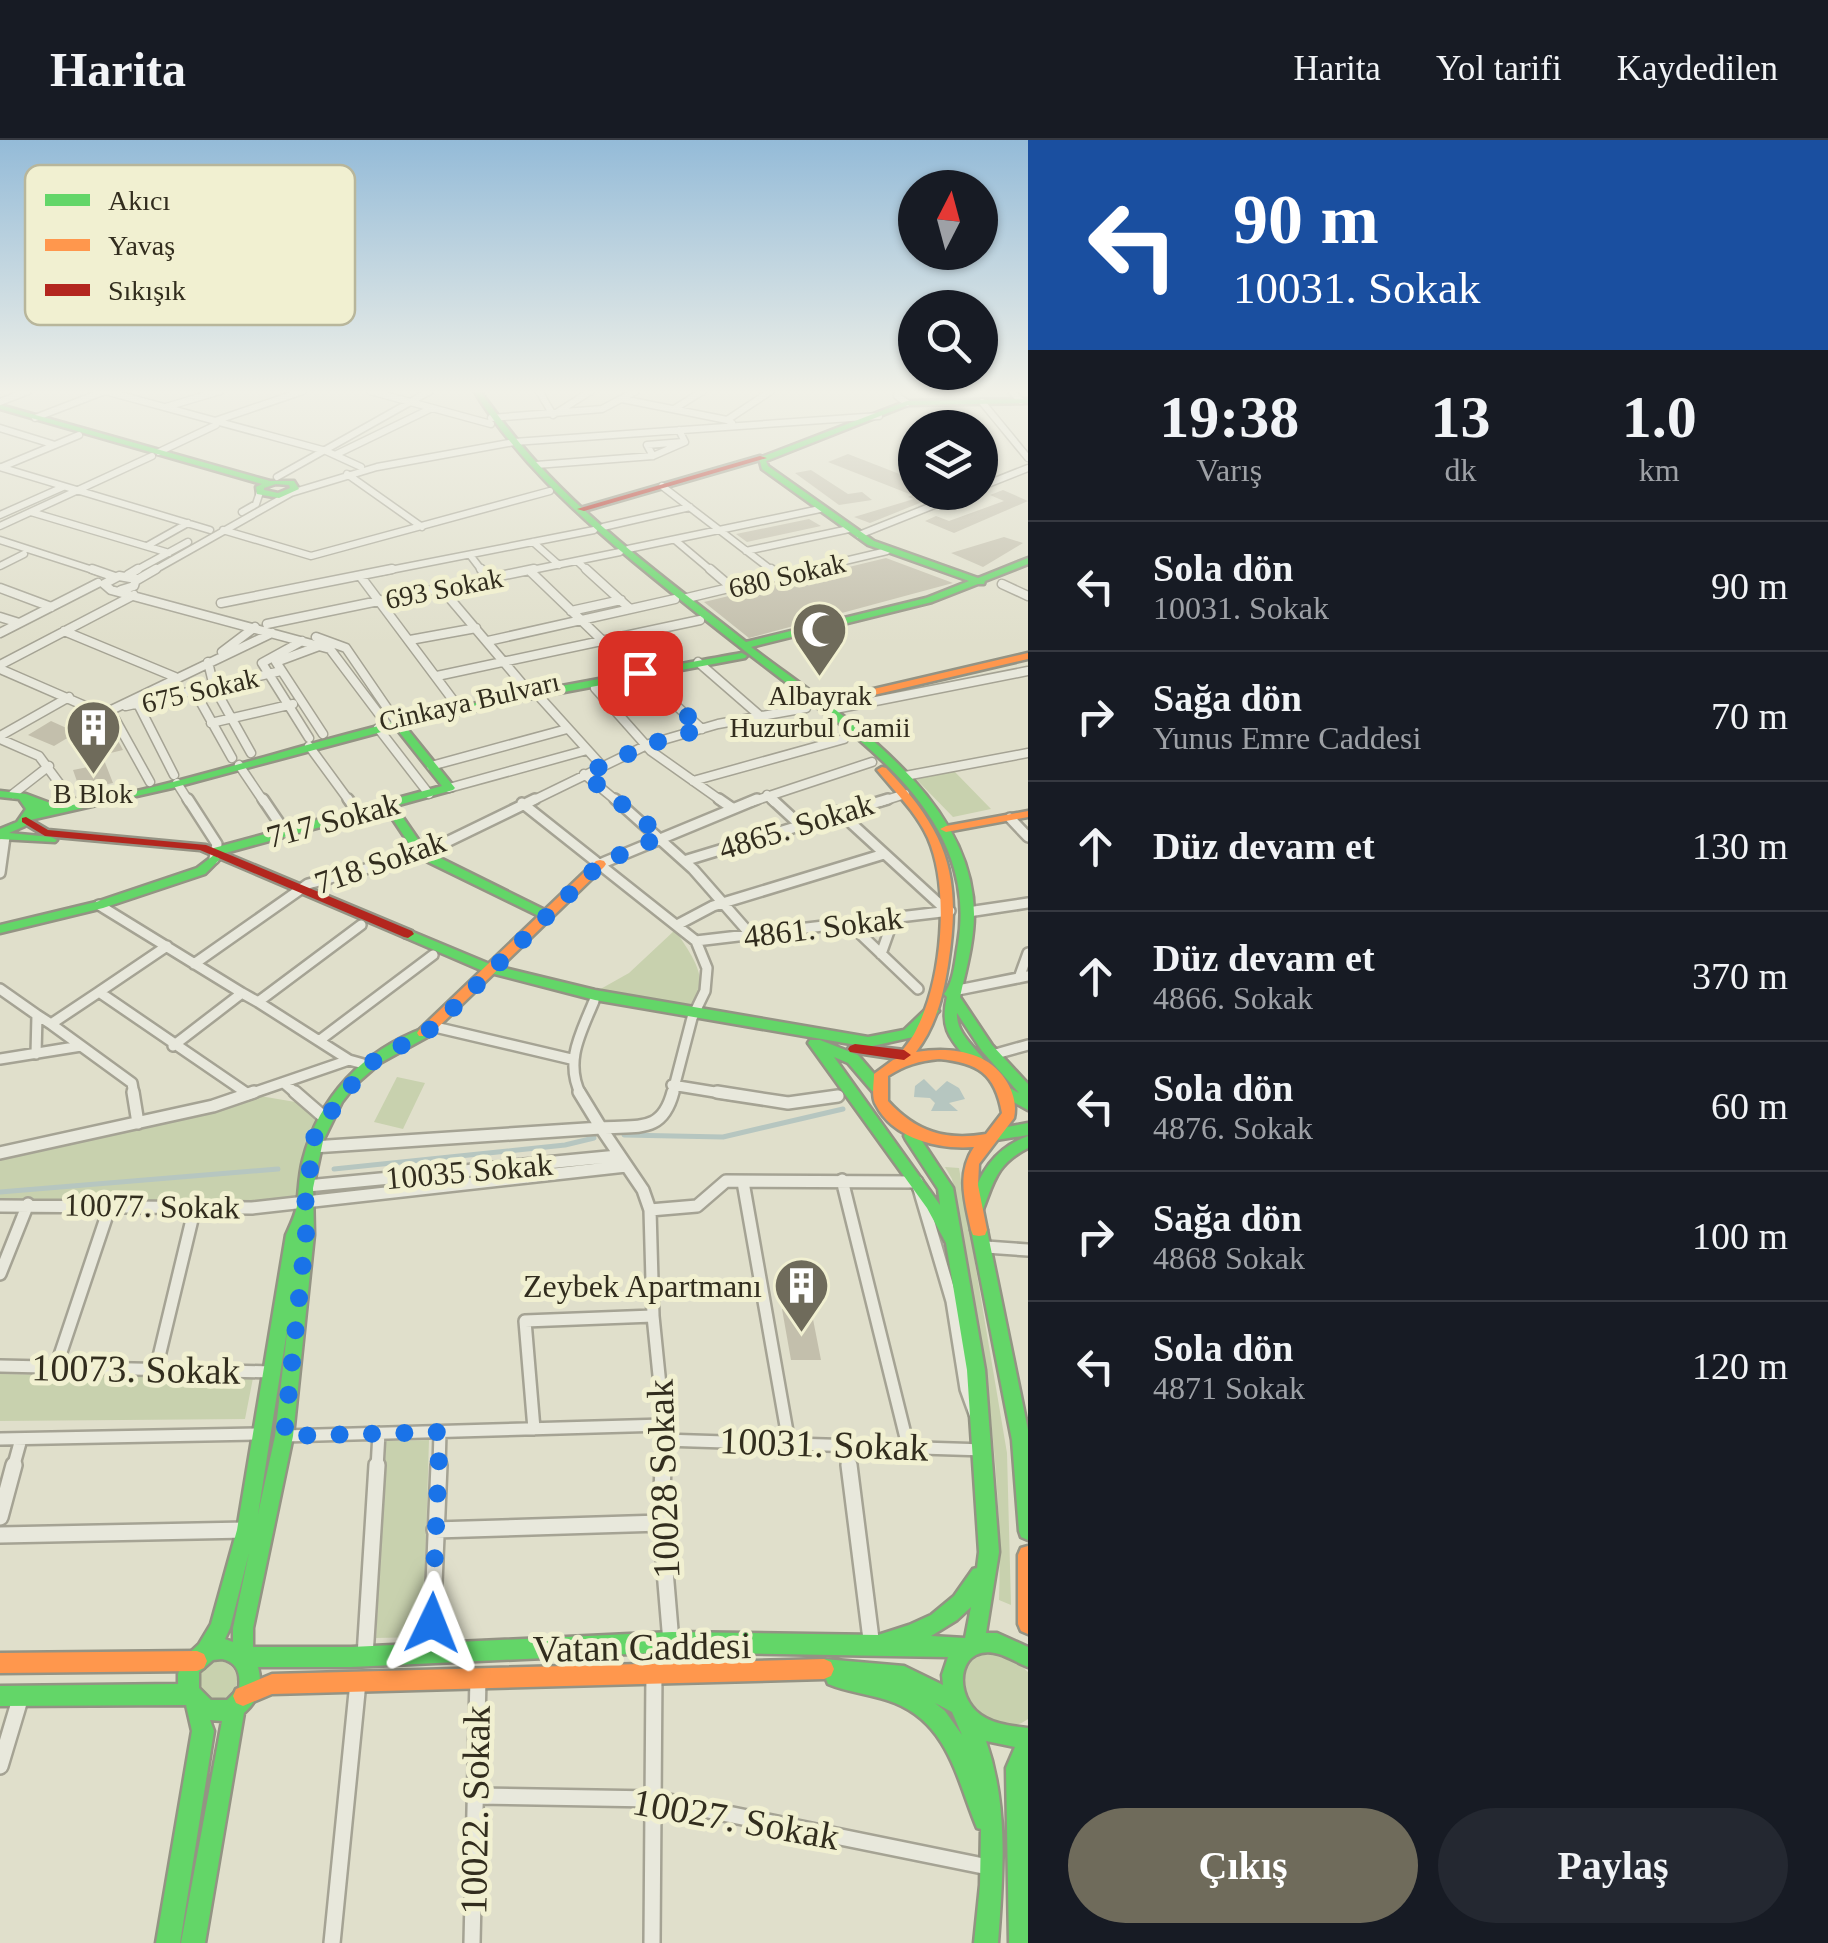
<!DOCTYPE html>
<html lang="tr">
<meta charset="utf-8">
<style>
:root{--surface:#171b24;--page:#242831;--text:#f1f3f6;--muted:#9ea1a6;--line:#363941;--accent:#6f6b5b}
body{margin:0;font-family:"Times New Roman",serif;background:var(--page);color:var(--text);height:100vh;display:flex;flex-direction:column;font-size:38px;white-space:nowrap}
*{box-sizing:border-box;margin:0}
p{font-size:32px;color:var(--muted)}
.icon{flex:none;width:55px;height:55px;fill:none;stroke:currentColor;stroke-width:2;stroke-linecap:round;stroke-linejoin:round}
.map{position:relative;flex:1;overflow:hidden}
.drawer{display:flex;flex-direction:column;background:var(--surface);width:800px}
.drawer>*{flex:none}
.guide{background:#1a4fa0;color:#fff;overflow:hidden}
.needle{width:65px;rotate:6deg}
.controls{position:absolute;left:898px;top:30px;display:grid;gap:20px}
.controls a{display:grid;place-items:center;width:100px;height:100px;border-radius:50%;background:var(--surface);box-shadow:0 2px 8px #0004;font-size:50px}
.pin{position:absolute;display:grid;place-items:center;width:85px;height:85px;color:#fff;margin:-42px;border-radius:20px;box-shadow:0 5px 15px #0006}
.me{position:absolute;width:110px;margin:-55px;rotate:2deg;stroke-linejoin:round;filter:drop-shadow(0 0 8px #0008)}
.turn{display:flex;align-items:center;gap:35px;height:210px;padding:0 40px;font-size:45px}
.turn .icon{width:130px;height:130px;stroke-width:2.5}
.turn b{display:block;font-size:70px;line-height:85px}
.eta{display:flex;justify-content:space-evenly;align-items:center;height:170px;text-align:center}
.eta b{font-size:60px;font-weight:700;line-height:70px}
.cta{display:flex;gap:20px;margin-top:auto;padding:20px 40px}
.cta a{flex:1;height:115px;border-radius:60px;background:var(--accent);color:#fff;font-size:40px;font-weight:700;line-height:115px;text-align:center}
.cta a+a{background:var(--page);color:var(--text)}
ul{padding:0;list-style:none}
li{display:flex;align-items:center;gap:30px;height:130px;padding:0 40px;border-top:2px solid var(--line)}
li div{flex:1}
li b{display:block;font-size:38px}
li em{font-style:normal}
header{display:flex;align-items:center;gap:60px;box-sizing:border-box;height:140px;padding:0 50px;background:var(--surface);border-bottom:2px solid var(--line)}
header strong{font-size:48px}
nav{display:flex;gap:55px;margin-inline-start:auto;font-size:35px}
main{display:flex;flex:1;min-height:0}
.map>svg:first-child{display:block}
</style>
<header>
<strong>Harita</strong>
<nav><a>Harita</a><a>Yol tarifi</a><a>Kaydedilen</a></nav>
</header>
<main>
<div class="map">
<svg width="1028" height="1803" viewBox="0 0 1028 1803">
<rect width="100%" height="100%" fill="#e0dfcb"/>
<path fill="#c8d1ae" d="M954,631L991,669L953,677L915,638Z
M675,790C690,813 712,839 693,866L597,851L629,833Z
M397,937L425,943L403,989L374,982Z
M248,954L331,968L315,993L305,1061L252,1068L0,1066V1013Z
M945,1027L959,1028L1007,1313L1011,1465L999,1460C1004,1316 978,1179 952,1039Z
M0,1234L253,1238L245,1279L0,1281Z
M429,1300L423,1497L376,1498L386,1301Z
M984,1510L1008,1514L1028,1532V1579C995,1603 961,1565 961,1532L973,1514Z
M199 1540a19 19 0 1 1 38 0a19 19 0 1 1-38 0Z"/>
<path fill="#b6c6c0" d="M924,939L936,951L947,941L959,948L965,959L949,963L958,971H931L935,963L930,958L914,957L915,946Z"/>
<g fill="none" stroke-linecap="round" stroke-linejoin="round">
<path stroke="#b6c6c0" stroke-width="5" d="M624,995L723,997L843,969
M334,1029L565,1005L594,998
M0,1052L278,1029"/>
</g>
<path fill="#c3bfac" d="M848,314L915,340V354L947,352L870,383L854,377L914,359L908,357L912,355L828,322Z
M811,330L848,354L862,352L872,360L839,365L795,333Z
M1003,350L1028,361L954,393L925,381L936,376L949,381L1004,361L990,355Z
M809,379L821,386L747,402L736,394Z
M1004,397L1023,403L983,427L951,413Z
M886,418L953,443L749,498L704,462Z
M51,581L93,600L115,595L123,610L102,615L113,643L80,650L73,630L88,627L74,594L54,606L28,595Z
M782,1169H811L821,1220H791Z"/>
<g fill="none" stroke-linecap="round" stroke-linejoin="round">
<defs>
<path id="street-far4" d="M105,251L326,311L361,327
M370,251L491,284
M539,251L553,275L591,251
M898,251L897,256L907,263
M1011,251L1021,261
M622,259L727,280
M0,262L28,251
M982,262L1028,318
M166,267L220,251
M674,269L703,251
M35,278L105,251
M491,278L602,269L636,251
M732,283L727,280L771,251
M0,288L55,305
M159,312L216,285L215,281L303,251
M335,315L432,268
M653,316L647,305L683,302
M536,325L653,316L685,302L679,290
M0,327L210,390
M2,327L79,295
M347,334L422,387
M277,337L430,251
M662,346L774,432
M980,347L1028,328
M31,372L169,413
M242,372L256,364L260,352
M0,375L63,347
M0,386L152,316
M603,387L690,367
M223,390L311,416L550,351
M859,395L967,352
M0,400L99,432
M675,400L713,432
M533,402L559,425
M147,406L188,383
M628,409L820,369
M746,411L849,389
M470,415L483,432
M577,421L589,432
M0,426L24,414
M133,432L188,402
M151,432L291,353L377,327L514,302L879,276
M380,432L594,390
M522,432L620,412
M798,432L887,411"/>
<path id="street-far3" d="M92,429L115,437
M481,429L488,439
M586,429L629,468
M710,429L731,447
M771,429L779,436
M530,431L630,527
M128,435L138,429
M361,437L456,564
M137,440L156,429
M1002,444L1028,456
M0,448L51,467
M441,448L525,547
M121,450L134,446L136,439L119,436L104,444L111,450L330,509L388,586
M687,458L808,429
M221,463L392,429
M571,471L621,460
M0,477L19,483
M267,484L534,429
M64,491L175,537
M0,493L98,443
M316,497L346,508L398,584
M410,500L476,488
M302,501L262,523L309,598
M488,501L675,459
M319,506L276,522L323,594
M222,512L255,487
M208,522L214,547L251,613
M698,522L759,575
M0,525L134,455
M0,529L115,579L150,642
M640,533L702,589
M437,536L700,480
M595,548L651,611L723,662
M195,552L232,618
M536,553L602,626
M138,564L174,635
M126,566L281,531
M825,571L1028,531
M105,573L272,493
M211,583L293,564
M378,588L429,654
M0,596L69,557
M0,599L39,616L73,662
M309,606L350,662
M239,625L264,662
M431,626L567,589
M584,634L618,662
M905,636L1028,613
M693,641L844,599
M177,643L189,662
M449,648L587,610
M13,654L49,626
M767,655L774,662
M530,662L649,604L718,584L806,568
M751,662L872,622
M880,662L905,654"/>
<path id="street-far2" d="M188,659L217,704L214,719
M263,659L286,693
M348,659L358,673
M615,659L693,729L751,795
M719,659L732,668
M772,659L799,684
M522,663L696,801L707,828L705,851L692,878L672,955
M838,671L946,770
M1010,678L1028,697
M687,720L888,659
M600,724L757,659
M0,733L5,697
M99,765L242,853
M968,772L1028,763
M679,784L713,766L884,714
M852,786L918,849
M696,801L950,771
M881,814L893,780
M194,824L308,744L422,714L535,659
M1019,838L1028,813
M0,849L37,875
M953,851L1028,836
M99,852L167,806
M258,862L349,920
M51,884L132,943L134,955
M435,887L571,919
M320,900L433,815
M173,906L242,853L258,862L361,785
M36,914L37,875L51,884L99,852L248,954
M992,915L1028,905
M0,919L81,906
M284,943L298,955
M672,945L733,955
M247,955L349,920L367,925
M581,955C564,921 581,893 594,861"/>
<path id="street-far1" d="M133,952L138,983
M295,952L325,978
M579,952L601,988C638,985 662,994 673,952
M717,952L788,963L838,956
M313,1007L601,988L643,1050L650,1070
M0,1013L213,966L254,952
M842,1040L908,1306
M743,1042L789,1303
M307,1046L618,1016
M0,1066L252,1068L626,1026
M986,1107L1028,1110
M0,1134L28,1064
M653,1176L664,1285L663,1328
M0,1226L272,1232
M56,1227L110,1066
M156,1229L195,1067
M534,1289L525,1181L653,1176L650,1070L697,1066L726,1041L917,1042L952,1161L966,1249L975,1274
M284,1296L664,1285
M0,1299L261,1294
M663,1300L985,1310
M846,1304L849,1328
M13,1328L21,1299
M377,1328L379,1293
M439,1328L440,1292"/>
<path id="street" d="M663,1325L661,1383L671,1502
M849,1325L872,1507
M0,1377L14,1325
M435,1390L661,1383
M0,1395L246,1390
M431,1514L439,1325
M365,1516L377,1325
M0,1626L21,1556
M477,1656L654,1659L993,1728
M332,1803L358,1542
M472,1803L478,1538
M652,1803L654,1531"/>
<path id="fast" d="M474,251H480C498,276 516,300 537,323C599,391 674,445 746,502L926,458L969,441L868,405L762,329L759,318L907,261L1028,259V263L908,265L766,321L768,326L874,401L978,438L1028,418V424L985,441L984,444H978L932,462L751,507C836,572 973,654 974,774C974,802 966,830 960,857L992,905L1028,944V970L999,954L997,950L999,946L1004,945L1019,953L982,911L957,873C956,891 971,904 982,917L984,921L982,925H972C952,900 939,891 947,857L944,854C954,842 955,820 958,804C980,676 859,599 771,531C725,496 679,459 634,422C574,372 515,317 474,251Z
M0,265L270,341H294L299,349L279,358L257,354L256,347L262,344L0,269ZM276,344L289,345L290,348L278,353L264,350V348Z
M742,513L747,516L745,518L527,559L405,586L455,648L453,650L395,666L426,711L549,772L551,775L545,779L418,717L386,669L218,715L212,711L214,708L442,646L396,588L172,648L30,680L25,686L9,693L51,697L57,700L55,702L0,699V689L17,682L26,669L19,659L0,657V651L26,654L50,663H66L67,666C179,645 288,608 398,581C512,553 627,534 742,513Z
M214,715L220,719L205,734L103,768L0,793V785L96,762L197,728Z
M408,790L492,825L595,850L868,897L904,890L927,868L932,866L939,871L913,897L868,907L595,860L483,831L404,797L402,794Z
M424,888L431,893L429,896L380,923L356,944L342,962L323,1001L313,1048L314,1095L293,1296L253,1488V1507H351L672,1492L878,1495L909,1485L931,1475L954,1456L973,1429L977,1428L979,1412L967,1230L946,1103L927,1068L808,903L810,900H820L858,915L882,943L884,947L882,951H872L848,923L834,917L940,1065L938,1049L906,1000L904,996L906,992H916L953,1048L985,1230L999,1412L986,1493H997L1028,1507V1527C1018,1523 1009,1517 999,1514C960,1503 953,1549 976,1571C990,1584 1010,1586 1028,1588V1803H1009L1006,1628L1015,1607L986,1601C1009,1667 1003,1735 998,1803H974L980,1745L981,1689L977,1688C957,1640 949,1585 895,1563C873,1554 849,1553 828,1544L826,1539L817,1536L814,1529L817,1522L824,1519L904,1526L943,1545L942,1535L948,1517L672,1512L351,1527H258C263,1545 258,1561 244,1573L205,1803H181L222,1581L210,1580L214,1591L180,1803H156L192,1591L186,1565L0,1566V1546L178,1544V1534L184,1518L199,1504L211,1484L237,1390L286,1095C290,1086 295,1076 297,1066C299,1050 299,1035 303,1020C319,956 363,911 424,888ZM288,1184L275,1296L258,1374ZM249,1413L233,1488V1502L225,1499L230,1488ZM971,1467L965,1498L931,1496L957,1480ZM222,1519C237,1522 241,1534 239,1548L227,1560H211L199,1548V1532L213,1520ZM935,1563L952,1572L962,1595L945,1571Z
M1028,983V995L996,1000L991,998L989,994L991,990Z
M1028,996V1008C996,1024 994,1042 982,1072L977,1074L972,1072L969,1068C979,1034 993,1009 1028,996Z
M979,1084L985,1085L987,1090L1028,1290V1400L1021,1397L1019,1391L1012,1300L971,1090L973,1085Z"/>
<path id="slow" d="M1028,513V519L818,568L813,565L818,562Z
M882,627L886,628C948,693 962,736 948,825C943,856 936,886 916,912C948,907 986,910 1005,939C1013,951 1017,964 1014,978L979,1024L978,1045L987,1090L985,1095L979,1096L973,1095L971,1090C965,1061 956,1034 974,1007C940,1010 893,999 876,965C871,957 874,943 874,934L893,920L902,917L900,914C906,905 913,898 917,888C942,839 950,749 928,698C916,672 895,652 877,630ZM939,919C978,923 995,933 1002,973L986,994C946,1001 916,992 888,961V936C905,925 919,921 939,919Z
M1028,671V677L946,692L940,689L946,686Z
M600,720L604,721L606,724L604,727L429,896H419L417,893L419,890L596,721Z
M1028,1406V1494L1021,1491L1018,1484V1415L1021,1408Z
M197,1511L204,1514L207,1521L204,1528L197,1531L0,1533V1513Z
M824,1519L831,1522L834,1529L831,1536L824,1539L272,1554L243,1566L236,1563L233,1556L236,1549L272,1534Z"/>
<path id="jam" d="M760,316L767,318L584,371L577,369Z
M26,677L48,690L206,705L412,791L414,794L408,798L404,797L200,710L45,696L22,682V678Z
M855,904L904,910L911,915L904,920L850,912L848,909L850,906Z"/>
</defs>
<use href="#street-far4" stroke="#a5a394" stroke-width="9"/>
<use href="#street-far3" stroke="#a5a394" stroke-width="11"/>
<use href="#street-far2" stroke="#a5a394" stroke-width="14"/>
<use href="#street-far1" stroke="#a5a394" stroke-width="16"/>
<use href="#street" stroke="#a5a394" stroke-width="20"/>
<use href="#fast" stroke="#949384" stroke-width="5"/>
<use href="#slow" stroke="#949384" stroke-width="5"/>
<use href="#jam" stroke="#949384" stroke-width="5"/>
<use href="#street-far4" stroke="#e8e8dc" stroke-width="6"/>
<use href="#street-far3" stroke="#e8e8dc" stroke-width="8"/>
<use href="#street-far2" stroke="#e8e8dc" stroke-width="9"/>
<use href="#street-far1" stroke="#e8e8dc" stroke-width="11"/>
<use href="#street" stroke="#e8e8dc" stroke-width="15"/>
<use href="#fast" fill="#63d668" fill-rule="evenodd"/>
<use href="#slow" fill="#ff974d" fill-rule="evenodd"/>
<use href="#jam" fill="#b3261e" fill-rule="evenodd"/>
</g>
<linearGradient id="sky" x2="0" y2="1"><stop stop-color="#94bbd8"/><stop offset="0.5" stop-color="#f1f1e8"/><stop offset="1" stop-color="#f1f1e8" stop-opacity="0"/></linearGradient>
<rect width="1028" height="503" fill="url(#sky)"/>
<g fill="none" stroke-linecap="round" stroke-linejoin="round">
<path stroke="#1a73e8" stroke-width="18" stroke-dasharray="0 32.4" d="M432,1483L440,1292L284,1296L306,1094L304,1072L315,993L367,925L434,887L600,724L662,696L584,634L650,604L702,589L640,533"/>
</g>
<defs>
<symbol id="mosque-pin" viewBox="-11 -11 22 30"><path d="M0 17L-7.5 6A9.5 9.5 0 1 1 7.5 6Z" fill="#6f6b5b" stroke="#f1f0d1"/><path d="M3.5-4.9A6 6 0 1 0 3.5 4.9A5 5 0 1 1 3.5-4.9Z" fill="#fff"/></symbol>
<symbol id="building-pin" viewBox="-11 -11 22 30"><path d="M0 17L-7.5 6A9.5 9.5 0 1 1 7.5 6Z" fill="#6f6b5b" stroke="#f1f0d1"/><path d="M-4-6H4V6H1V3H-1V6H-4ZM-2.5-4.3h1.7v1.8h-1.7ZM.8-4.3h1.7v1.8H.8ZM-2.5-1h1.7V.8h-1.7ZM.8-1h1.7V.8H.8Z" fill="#fff"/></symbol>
</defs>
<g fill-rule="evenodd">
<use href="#mosque-pin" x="788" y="458" width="63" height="86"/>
<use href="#building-pin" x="62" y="556" width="63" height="86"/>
<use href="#building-pin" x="770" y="1114" width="63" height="86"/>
</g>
<g text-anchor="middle" stroke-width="10" stroke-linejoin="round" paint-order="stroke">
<g font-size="28" fill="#322d1e" stroke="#f1f0d1">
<text transform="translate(787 435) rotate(-13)" y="10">680 Sokak</text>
<text transform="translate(444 448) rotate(-11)" y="10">693 Sokak</text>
<text transform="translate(200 550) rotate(-13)" y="10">675 Sokak</text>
<text transform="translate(469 561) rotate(-13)" y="10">Cinkaya Bulvarı</text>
</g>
<g font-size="28" fill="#322d1e" stroke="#f1f0d1">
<text x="820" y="565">Albayrak<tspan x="820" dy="32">Huzurbul Camii</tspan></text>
<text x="93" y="663">B Blok</text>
</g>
<g font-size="32" fill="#322d1e" stroke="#f1f0d1">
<text transform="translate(333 680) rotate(-15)" y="11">717 Sokak</text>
<text transform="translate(796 686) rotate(-17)" y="11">4865. Sokak</text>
<text transform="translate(380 722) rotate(-19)" y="11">718 Sokak</text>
<text transform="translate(823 787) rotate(-7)" y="11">4861. Sokak</text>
<text transform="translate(469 1031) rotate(-5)" y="11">10035 Sokak</text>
<text transform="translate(152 1066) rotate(1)" y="11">10077. Sokak</text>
</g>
<g font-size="32" fill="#322d1e" stroke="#f1f0d1" text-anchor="end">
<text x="762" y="1157">Zeybek Apartmanı</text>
</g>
<g font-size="38" fill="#322d1e" stroke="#f1f0d1">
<text transform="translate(136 1229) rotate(1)" y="13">10073. Sokak</text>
<text transform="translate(824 1304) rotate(2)" y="13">10031. Sokak</text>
<text transform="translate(663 1339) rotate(-92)" y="13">10028 Sokak</text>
<text transform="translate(642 1507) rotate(-1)" y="13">Vatan Caddesi</text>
<text transform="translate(475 1670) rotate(-89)" y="13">10022. Sokak</text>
<text transform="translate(736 1679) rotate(10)" y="13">10027. Sokak</text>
</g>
</g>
<rect x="25" y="25" width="330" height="160" rx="15" fill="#f1f0d1" stroke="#b8b69b" stroke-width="2.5"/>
<rect x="45" y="54" width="45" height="12" fill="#63d668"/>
<rect x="45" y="99" width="45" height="12" fill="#ff974d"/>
<rect x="45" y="144" width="45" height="12" fill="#b3261e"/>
<g font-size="28" fill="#322d1e">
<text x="108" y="70">Akıcı</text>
<text x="108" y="115">Yavaş</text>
<text x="108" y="160">Sıkışık</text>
</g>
</svg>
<div class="controls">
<a><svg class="needle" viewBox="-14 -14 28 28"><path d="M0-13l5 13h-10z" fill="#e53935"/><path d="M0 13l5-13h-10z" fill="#9ea1a6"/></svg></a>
<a><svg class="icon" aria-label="search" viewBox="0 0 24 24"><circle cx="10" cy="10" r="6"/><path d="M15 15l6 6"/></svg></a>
<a><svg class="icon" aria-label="layers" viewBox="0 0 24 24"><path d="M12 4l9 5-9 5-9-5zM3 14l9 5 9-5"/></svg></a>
</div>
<div class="pin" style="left:640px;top:533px;background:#d93025"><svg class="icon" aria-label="arrive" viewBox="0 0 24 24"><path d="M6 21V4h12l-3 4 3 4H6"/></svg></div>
<svg class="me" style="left:432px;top:1483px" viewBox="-20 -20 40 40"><path d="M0-17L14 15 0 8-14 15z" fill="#1a73e8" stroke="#fff" stroke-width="4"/></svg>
</div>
<section class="drawer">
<div class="guide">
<div class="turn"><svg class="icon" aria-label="left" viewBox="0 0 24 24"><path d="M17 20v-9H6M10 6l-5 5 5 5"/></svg><div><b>90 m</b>10031. Sokak</div></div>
</div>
<div class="eta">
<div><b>19:38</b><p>Varış</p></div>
<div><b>13</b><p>dk</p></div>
<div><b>1.0</b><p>km</p></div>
</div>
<ul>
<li><svg class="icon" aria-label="left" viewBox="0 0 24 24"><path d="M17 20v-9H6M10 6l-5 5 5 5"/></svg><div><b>Sola dön</b><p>10031. Sokak</p></div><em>90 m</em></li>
<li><svg class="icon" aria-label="right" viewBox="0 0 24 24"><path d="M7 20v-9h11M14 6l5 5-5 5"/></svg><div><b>Sağa dön</b><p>Yunus Emre Caddesi</p></div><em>70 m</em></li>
<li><svg class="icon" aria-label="ahead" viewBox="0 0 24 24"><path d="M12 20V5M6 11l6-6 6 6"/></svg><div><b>Düz devam et</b></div><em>130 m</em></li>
<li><svg class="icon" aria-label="ahead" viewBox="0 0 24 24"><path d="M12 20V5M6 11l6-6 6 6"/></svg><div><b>Düz devam et</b><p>4866. Sokak</p></div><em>370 m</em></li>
<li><svg class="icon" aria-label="left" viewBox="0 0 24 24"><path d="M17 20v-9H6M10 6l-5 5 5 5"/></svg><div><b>Sola dön</b><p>4876. Sokak</p></div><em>60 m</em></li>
<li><svg class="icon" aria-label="right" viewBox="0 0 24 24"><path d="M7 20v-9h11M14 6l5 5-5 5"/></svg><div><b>Sağa dön</b><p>4868 Sokak</p></div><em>100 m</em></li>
<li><svg class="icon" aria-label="left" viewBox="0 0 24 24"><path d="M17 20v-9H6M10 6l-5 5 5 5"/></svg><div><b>Sola dön</b><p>4871 Sokak</p></div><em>120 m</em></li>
</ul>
<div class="cta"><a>Çıkış</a><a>Paylaş</a></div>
</section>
</main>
